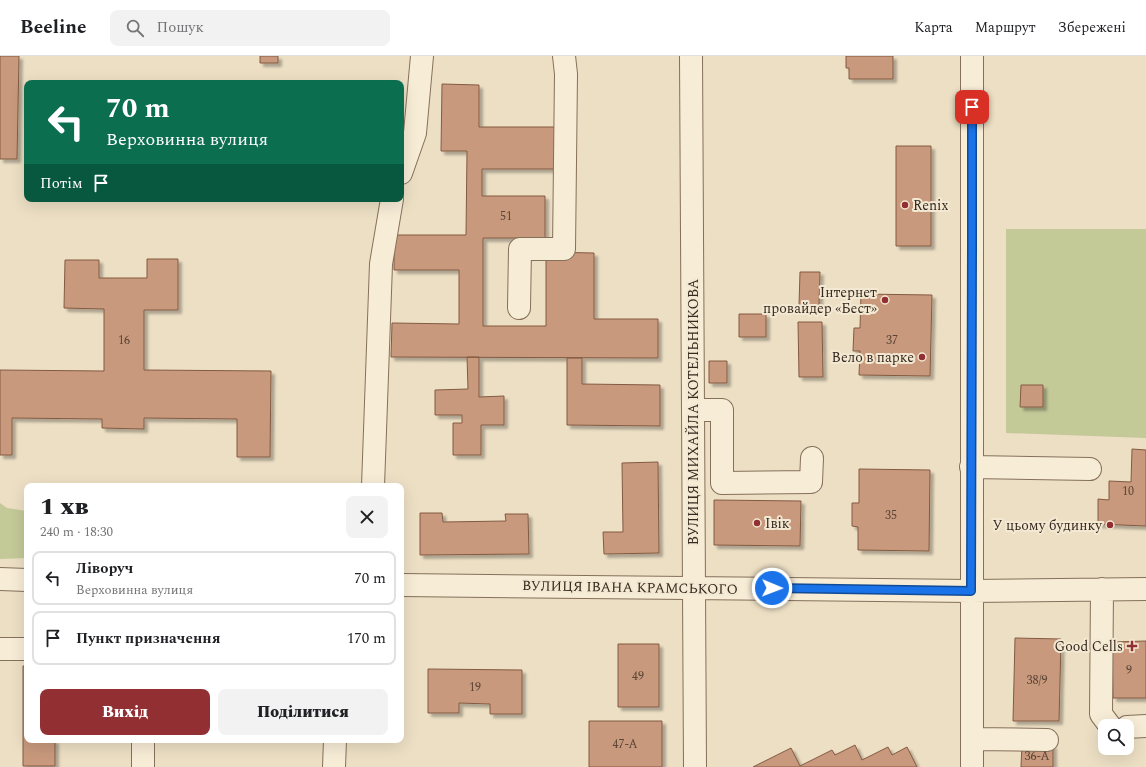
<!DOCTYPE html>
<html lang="uk">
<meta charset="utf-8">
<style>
:root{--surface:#fff;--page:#f2f2f2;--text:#202124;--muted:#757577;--line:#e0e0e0;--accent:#912f32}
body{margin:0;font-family:Spectral,serif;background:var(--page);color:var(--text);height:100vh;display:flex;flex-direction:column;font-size:15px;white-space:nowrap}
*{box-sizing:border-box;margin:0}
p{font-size:13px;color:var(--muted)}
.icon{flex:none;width:22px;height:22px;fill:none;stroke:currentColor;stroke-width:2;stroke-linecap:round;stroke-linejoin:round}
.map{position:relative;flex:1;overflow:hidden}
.details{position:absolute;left:24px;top:427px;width:380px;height:260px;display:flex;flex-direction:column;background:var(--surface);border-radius:8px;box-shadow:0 4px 16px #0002}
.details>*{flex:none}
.banner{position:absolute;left:24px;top:24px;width:380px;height:122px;border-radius:8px;box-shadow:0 4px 16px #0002;background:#0b6e4f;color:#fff;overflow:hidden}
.fabs{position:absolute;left:1098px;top:663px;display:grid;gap:8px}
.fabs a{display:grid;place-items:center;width:36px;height:36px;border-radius:8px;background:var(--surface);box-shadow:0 4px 16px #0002;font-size:20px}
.pin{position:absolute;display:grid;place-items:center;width:34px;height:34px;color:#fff;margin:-17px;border-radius:8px;box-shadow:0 2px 6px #0006}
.me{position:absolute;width:44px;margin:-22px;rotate:91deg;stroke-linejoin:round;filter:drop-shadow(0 0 3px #0008)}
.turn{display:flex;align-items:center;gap:14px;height:84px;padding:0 16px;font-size:18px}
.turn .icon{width:52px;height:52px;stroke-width:2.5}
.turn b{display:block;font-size:28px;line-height:34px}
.then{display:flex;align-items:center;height:38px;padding:0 16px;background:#0003;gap:8px;font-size:15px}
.round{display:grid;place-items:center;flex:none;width:42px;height:42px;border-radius:8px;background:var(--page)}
.head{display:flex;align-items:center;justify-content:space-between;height:68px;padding:0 16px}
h1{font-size:24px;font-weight:800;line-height:30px}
.cta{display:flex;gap:8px;margin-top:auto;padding:8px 16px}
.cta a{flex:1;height:46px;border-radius:8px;background:var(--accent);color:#fff;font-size:16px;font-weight:800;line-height:46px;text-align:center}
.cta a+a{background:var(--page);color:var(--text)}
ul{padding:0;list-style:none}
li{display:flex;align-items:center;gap:12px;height:54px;margin:0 8px 6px;padding:0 8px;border:2px solid var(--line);border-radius:8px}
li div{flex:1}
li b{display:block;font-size:15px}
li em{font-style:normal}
header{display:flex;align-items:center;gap:24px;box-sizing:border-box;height:56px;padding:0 20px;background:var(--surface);border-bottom:1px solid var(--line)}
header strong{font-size:19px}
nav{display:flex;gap:22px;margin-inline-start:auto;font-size:14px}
.search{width:280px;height:36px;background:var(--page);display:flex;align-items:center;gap:10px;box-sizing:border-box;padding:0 14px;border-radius:8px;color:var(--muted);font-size:15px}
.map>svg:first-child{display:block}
</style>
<header>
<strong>Beeline</strong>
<div class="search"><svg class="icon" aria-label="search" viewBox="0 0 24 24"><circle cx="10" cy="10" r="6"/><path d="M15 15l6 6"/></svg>Пошук</div>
<nav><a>Карта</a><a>Маршрут</a><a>Збережені</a></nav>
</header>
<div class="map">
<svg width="1146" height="711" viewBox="0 0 1146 711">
<defs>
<filter id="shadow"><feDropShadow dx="3.5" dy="3.5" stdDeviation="1" flood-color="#0004"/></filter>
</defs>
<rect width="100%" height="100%" fill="#ecdfc4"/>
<path fill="#c4c998" d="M1006,173H1146V382L1006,377Z
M0,447L7,452L27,455V502L0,503Z"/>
<path fill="#c8997c" stroke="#835a42" filter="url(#shadow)" d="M0,0H19L17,103H0Z
M260,0H278V7H260Z
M846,0H893V23H849V12H846Z
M442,28L479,29V71H556V113H482V140H545V182H483V270H546V196L594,197V263H658V302L391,301L392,267L459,268V214H394V179H466L467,95H441Z
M896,90H931V190H896Z
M147,203H178V254H144V314L271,315L270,401H237V363L144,362V373L102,372V363L12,362V399H0V314L104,315V253L64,252L65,204H99V222H147Z
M800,216H820L819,249H799Z
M861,238L932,239L930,320L859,319L860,295H853L854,272H860Z
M739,258H766V281H739Z
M798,266H822L823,321H799Z
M467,301H479V341L504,340V369H481V399H453V367H462V359H435V334L468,333Z
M567,302H582V328L660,329V370L567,369Z
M709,305H727V327H709Z
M1021,329H1043V351H1020Z
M1132,393L1146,394V470L1098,468V443L1109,444V425L1131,426Z
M658,406L659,497L604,498L603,476H623L622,407Z
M859,413L930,414L929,495L858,494V471L852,470V447H859Z
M714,444L801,445L800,490L714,489Z
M420,457H442L443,466L506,465L505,458H528L529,498L420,499Z
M1015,582L1061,583L1059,665H1013Z
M1146,585V642H1113L1112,586Z
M618,588H659V651H618Z
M23,610H27V684H55V710H23Z
M428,613L522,614V658H490V648L459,647V657H428Z
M589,665H662V711H589Z
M1022,688L1053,689V711H1021Z
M855,689L862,704L888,691L892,699L907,691L917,711H753L791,692L800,710L832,694L835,699Z"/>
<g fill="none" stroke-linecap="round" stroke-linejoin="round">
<defs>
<path id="minor" d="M691,0L695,711
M401,117L415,77L422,0
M519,252L520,193H564L566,18L564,0
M693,354H722V427L811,426L812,402
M971,411L1090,413
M373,430L381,208L392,143
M0,523L27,524
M401,529L971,535L1146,533
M1102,533L1101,658L1110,670
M0,593H27
M1127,671L1146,670
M972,683L1047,684
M143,711V684
M334,711L335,684
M972,711V0"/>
</defs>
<use href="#minor" stroke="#85705b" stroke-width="24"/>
<use href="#minor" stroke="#f7ecd6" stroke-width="22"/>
</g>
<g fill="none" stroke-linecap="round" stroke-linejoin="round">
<defs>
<path id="route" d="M772,532L971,535L972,192V51"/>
</defs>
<use href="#route" stroke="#114b97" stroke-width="10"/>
<use href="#route" stroke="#1a73e8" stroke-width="7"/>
</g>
<g fill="#912f32" stroke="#f3e9d3" stroke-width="1.5">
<circle cx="905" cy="149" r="4"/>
<circle cx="885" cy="244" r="4"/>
<circle cx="922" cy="301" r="4"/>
<circle cx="757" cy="467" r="4"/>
<circle cx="1110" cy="469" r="4"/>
<path d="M1130 584h4v4h4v4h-4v4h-4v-4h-4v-4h4z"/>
</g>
<g text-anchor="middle" stroke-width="4" stroke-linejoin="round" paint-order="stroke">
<g font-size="12" fill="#5a4536">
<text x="506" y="164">51</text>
<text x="124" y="288">16</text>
<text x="892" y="288">37</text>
<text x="1128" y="439">10</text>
<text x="891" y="463">35</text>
<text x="1129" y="618">9</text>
<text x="638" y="624">49</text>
<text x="1037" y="628">38/9</text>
<text x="475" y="635">19</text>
<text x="625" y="692">47-А</text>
<text x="1037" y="704">36-А</text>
</g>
<g font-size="14" fill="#36291e" stroke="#f3e9d3" text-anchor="end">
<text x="913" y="154" text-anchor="start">Renix</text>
<text x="877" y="241">Інтернет<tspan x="877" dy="16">провайдер «Бест»</tspan></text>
<text x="914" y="306">Вело в парке</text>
<text x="765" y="472" text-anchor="start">Івік</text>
<text x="1102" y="474">У цьому будинку</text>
<text x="1123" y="595">Good Cells</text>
</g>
<g font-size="14" fill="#36291e" stroke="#f3e9d3">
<text transform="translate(693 356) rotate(-90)" y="5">ВУЛИЦЯ МИХАЙЛА КОТЕЛЬНИКОВА</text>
<text transform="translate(630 531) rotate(1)" y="5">ВУЛИЦЯ ІВАНА КРАМСЬКОГО</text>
</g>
</g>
</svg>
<div class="fabs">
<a><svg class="icon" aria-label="search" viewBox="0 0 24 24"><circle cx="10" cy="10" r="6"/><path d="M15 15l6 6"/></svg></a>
</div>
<div class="pin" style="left:972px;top:51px;background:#d93025"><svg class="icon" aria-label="arrive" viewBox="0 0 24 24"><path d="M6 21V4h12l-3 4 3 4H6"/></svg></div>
<svg class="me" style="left:772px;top:532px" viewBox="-20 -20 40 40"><circle r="17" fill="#1a73e8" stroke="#fff" stroke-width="3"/><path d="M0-11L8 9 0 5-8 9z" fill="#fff"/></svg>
<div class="banner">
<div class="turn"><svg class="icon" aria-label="left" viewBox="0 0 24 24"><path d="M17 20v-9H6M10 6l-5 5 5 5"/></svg><div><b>70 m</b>Верховинна вулиця</div></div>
<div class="then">Потім<svg class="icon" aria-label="arrive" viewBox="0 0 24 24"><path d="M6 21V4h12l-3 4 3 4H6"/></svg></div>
</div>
<section class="details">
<div class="head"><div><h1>1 хв</h1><p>240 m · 18:30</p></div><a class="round"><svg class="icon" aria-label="close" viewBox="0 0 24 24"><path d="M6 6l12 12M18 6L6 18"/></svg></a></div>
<ul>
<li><svg class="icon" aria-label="left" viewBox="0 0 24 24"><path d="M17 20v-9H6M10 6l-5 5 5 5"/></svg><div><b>Ліворуч</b><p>Верховинна вулиця</p></div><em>70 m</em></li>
<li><svg class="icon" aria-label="arrive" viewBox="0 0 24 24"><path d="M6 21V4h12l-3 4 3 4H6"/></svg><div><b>Пункт призначення</b></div><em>170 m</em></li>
</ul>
<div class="cta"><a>Вихід</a><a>Поділитися</a></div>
</section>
</div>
